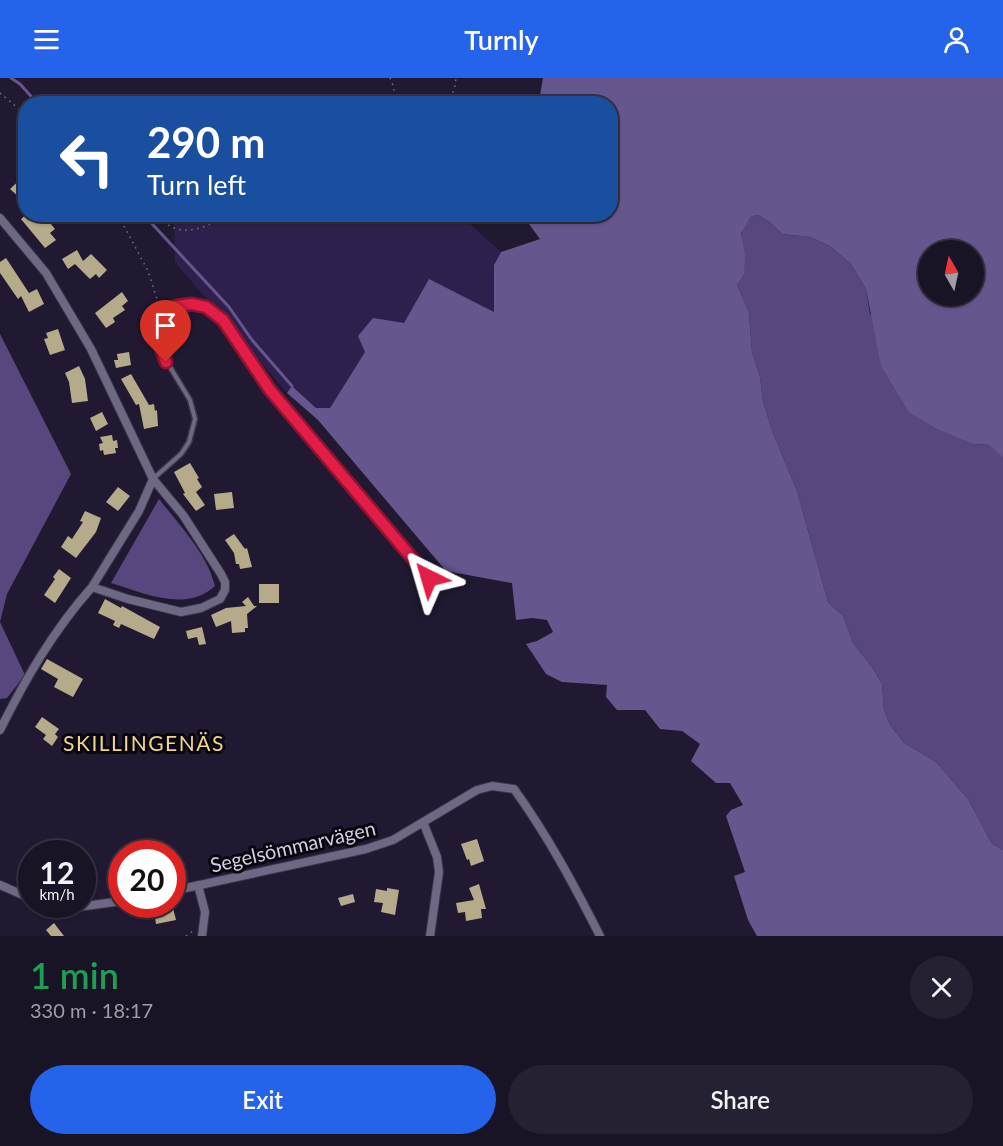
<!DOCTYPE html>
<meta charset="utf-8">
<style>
:root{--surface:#181325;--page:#252032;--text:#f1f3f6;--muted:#9f9ea7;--line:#363242;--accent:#2563eb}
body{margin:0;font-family:Lato,sans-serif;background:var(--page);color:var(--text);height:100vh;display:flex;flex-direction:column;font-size:22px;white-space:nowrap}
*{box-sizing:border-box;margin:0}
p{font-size:20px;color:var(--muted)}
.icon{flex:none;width:33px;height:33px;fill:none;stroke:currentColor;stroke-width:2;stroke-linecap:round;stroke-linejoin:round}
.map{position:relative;height:858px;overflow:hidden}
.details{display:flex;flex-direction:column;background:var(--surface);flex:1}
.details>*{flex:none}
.guide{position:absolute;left:18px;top:18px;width:600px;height:126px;border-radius:24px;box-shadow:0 2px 4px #0004,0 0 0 2px var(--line);background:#1a4fa0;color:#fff;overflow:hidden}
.needle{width:39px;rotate:351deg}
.buttons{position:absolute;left:918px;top:162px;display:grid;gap:12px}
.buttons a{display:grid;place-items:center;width:66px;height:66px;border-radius:50%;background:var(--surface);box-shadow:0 2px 4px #0004,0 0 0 2px var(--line);font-size:30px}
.speed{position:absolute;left:18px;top:762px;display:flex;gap:12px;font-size:30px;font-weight:700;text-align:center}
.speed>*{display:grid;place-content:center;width:78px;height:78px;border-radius:50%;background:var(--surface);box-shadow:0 2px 4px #0004,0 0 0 2px var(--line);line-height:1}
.speed small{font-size:15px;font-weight:400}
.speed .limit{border:9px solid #d22;background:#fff;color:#111}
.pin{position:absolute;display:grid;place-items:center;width:51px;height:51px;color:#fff;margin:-62px -26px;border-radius:50% 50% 50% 0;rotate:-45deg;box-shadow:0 0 6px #0007}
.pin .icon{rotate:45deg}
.me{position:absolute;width:66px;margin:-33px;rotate:320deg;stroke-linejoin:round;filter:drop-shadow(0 0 4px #0008)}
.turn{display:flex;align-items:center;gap:21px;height:126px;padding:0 30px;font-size:27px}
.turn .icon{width:78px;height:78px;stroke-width:2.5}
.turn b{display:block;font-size:42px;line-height:51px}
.round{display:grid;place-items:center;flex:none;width:63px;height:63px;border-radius:32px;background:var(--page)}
.headline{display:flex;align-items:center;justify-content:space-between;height:102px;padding:0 30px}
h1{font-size:36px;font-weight:600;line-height:45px;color:#1e9e55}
.cta{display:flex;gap:12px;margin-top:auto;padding:12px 30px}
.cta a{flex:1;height:69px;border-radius:36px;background:var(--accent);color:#fff;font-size:24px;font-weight:600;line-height:69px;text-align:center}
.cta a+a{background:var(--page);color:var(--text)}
header{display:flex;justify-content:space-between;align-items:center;height:78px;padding:0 30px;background:var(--accent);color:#fff;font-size:27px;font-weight:600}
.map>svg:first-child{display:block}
</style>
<header><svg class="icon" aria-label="menu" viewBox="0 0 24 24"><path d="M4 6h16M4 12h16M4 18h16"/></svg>Turnly<svg class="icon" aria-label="person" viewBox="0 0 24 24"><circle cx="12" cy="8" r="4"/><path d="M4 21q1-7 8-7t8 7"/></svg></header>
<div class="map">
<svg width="1003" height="858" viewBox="0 0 1003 858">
<rect width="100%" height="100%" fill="#201931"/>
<path fill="#2e204c" d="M174,137H460L501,174L494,187V234L429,202L404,245L366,273L330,330H316L293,308L287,315L175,184Z"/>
<path fill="#57477e" d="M758,137L771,145L782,156L810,159L830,168L851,186L866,211L870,236L974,366L989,367L1003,377V772L992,766L968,721L936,684L904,665L890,647L884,632L882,606L872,589L853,565L843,538L828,524L797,413L771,350L763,323L760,299L752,274L749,234L737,207C751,184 740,179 741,158C742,152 747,144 749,139Z
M0,256L71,396L7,516L0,544L25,597L7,620L0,621Z
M159,421C178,445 208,477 215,508C186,535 144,515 111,505Z"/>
<path fill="#66568e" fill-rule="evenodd" d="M543,0H1003V379L989,367L974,366L937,351L909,334L881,288L866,211L851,186L830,168L810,159L782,156L771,145L758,137L750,139L741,156L745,177L744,196L737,207L749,234L752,274L760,299L763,323L771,350L797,413L828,524L843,538L853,565L872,589L882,606L884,632L890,647L904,665L936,684L968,721L992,766L1003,772V858H757L748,842L734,798L745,794L726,738L731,732L743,727L730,705H716L691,683L700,666L682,653L660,651L645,632H617L606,619L607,607L562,604L546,596L526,566L537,563L553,554L547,542L532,540L516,542L512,505L446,493L318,342L287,315L292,308L316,330H330L365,274L358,258L373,240L404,245L429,201L494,234V187L501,174L540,161L529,146L531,137L610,136V26L540,25L539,23ZM928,172H974V218H928Z"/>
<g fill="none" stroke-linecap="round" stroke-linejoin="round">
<path stroke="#66568e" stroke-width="3" d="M11,0L20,6L38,26
M143,136L229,229L252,262L292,308"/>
</g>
<path fill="#b5ab8b" d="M26,96V115L20,120L10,111Z
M27,136H41L44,141L46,140L55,151L50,155L56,162L45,170L21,141Z
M77,172L83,183L91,176L107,192L99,200L96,196L90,201L75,186L68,191L62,181Z
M6,180L29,215L37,211L44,226L29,234L21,218L18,221L0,195V184Z
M122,214L128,223L122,228L125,232L113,240L115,244L106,250L95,235Z
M58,251L65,272L50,277L44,261L48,260L46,255Z
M129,274L131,287L116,290L114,282H118L117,276Z
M79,288L85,301L88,323L72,325L69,304L65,295Z
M131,296L149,327L154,326L155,333L157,332L158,348L144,351L139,326L136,327L121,301Z
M102,334L108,346L96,353L90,340Z
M112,357L113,363L117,362L118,370H115L116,375L104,377L103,372L100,373L99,366L103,365L100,359Z
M190,385L199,400L197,401L202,409L196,414L205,427L196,433L183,416L185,415L174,394Z
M118,409L130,418L118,433L106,424Z
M232,414L234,430L216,432L214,416Z
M85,433L101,440L96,454L76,480L61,469L68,458L72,461L83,444L80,443Z
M234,456L245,471L247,470L252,489L240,491L239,486H236L234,475L225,462Z
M59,491L71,500L55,525L44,517L55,501L53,499Z
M259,506H279V525H259Z
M248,519L254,528H257L247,536L248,550H245V554L232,555L231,543L216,549L211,537L226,530L246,528L242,524Z
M105,521L121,530L122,528L160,549L154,561L121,546L119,550L113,547L115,543L98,535Z
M202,549L206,566L199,567L197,559L188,561L186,553Z
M47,581L83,601L73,619L54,609L58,601L41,591Z
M42,639L59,651L55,656L58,659L52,668L43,661L46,657L35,649Z
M477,761L484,783L471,788L469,781L467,782L461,766Z
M479,806L486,831H481L482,840L466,843L465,834L458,835L456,825L474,822L469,810Z
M387,810L399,812L395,837L381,834L383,825L374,824L376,811L387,813Z
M353,816L355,824L341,828L338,820Z
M173,830L176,842L156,846L154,834Z
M54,845L64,858H51L46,852Z"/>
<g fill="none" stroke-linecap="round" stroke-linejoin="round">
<defs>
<path id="lane" d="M154,400L181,376L189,364L195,341L190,322L167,284L160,267L159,247L162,238L166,233L176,228L192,226L206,229L223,241L270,312L429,500"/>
<path id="street" d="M0,140L46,195L91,271L153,401L183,437L221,496L225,504V512L220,521L201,530L181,534L128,521L92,509C53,553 26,600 0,652
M92,509L139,433L153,401
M423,744L437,779L439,794L430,858
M0,807L32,821
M198,807L205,834L202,858
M172,813L366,771L393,762L477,712L492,708L514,711C548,758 574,807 600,858
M55,826L78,829L122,823"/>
</defs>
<use href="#lane" stroke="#3a3548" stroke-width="7"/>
<use href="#street" stroke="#3a3548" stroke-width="10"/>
<path stroke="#736e82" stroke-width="1.5" stroke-dasharray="1.5 4.5" stroke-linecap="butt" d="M390,0L394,10L392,26
M0,15L26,37
M394,24L410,26
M449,26L455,8L456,0
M124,136V148L148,193L160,230
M154,136C160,141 167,147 174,150C190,157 216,145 230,136
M186,858L193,853"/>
<use href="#lane" stroke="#6f6885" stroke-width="4"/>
<use href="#street" stroke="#6f6885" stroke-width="8"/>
</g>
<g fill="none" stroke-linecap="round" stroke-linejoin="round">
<defs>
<path id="route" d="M166,284L160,267L159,247L162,238L166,232L176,228L192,226L206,229L223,242L270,312L429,500"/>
</defs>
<use href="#route" stroke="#92132f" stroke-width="15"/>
<use href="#route" stroke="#e11d48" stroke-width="10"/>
</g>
<g text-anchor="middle" stroke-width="6" stroke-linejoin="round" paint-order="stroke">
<g font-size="20" fill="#d2cfdf" stroke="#090610">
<text transform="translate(293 769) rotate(-13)" y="7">Segelsömmarvägen</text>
</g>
<g font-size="21" letter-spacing="1.5" fill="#efd689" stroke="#090610">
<text x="144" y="673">SKILLINGENÄS</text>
</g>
</g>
</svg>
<div class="buttons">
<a><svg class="needle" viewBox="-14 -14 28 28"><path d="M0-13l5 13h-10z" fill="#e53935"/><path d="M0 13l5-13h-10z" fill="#9f9ea7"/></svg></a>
</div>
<div class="speed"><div>12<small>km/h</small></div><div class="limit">20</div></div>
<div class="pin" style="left:166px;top:284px;background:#d93025"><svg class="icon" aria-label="arrive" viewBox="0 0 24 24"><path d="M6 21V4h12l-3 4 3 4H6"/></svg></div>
<svg class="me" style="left:429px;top:500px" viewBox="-20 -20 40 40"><path d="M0-17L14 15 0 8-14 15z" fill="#e11d48" stroke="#fff" stroke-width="4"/></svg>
<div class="guide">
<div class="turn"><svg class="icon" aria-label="left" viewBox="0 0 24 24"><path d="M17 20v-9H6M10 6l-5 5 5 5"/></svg><div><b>290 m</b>Turn left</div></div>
</div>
</div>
<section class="details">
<div class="headline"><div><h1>1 min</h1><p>330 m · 18:17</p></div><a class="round"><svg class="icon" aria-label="close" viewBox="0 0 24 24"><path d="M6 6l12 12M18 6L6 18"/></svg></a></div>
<div class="cta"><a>Exit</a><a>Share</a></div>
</section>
